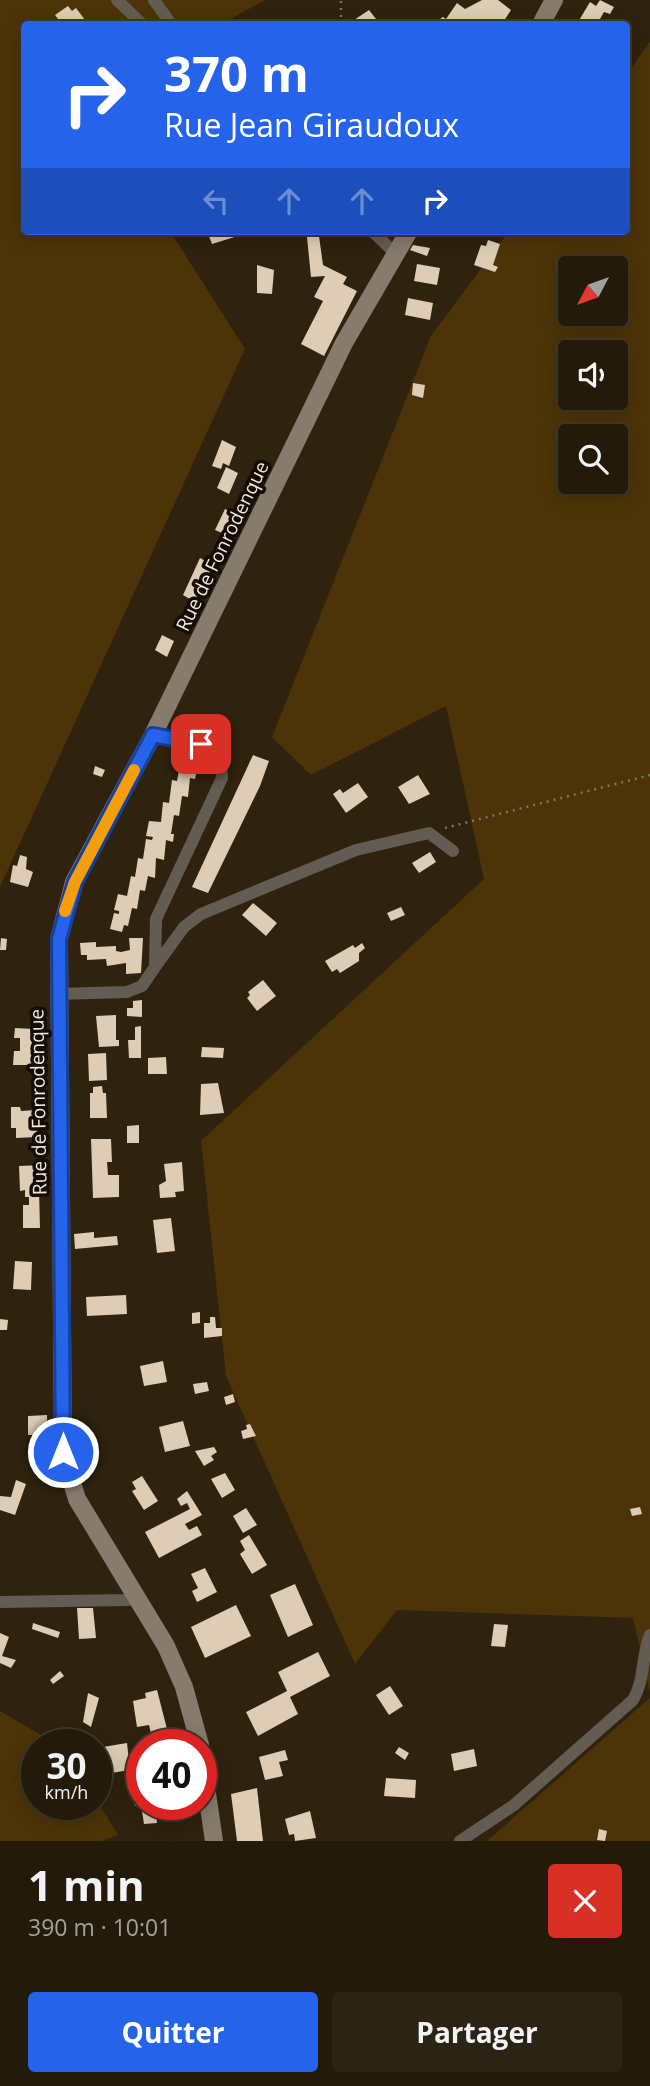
<!DOCTYPE html>
<html lang="fr">
<meta charset="utf-8">
<style>
:root{--surface:#231a0a;--page:#2b2313;--text:#f1f3f6;--muted:#a3a19c;--line:#40382b;--accent:#2563eb}
body{margin:0;font-family:"Open Sans",sans-serif;background:var(--page);color:var(--text);height:100vh;display:flex;flex-direction:column;font-size:26px;white-space:nowrap}
*{box-sizing:border-box;margin:0}
p{font-size:23px;color:var(--muted)}
.icon{flex:none;width:38px;height:38px;fill:none;stroke:currentColor;stroke-width:2;stroke-linecap:round;stroke-linejoin:round}
.map{position:relative;height:1841px;overflow:hidden}
.sheet{display:flex;flex-direction:column;background:var(--surface);flex:1}
.sheet>*{flex:none}
.banner{position:absolute;left:21px;top:21px;width:609px;height:214px;border-radius:7px;box-shadow:0 4px 18px #0003,0 0 0 2px var(--line);background:#2563eb;color:#fff;overflow:hidden}
.needle{width:46px;rotate:229deg}
.tools{position:absolute;left:558px;top:256px;display:grid;gap:14px}
.tools a{display:grid;place-items:center;width:70px;height:70px;border-radius:7px;background:var(--surface);box-shadow:0 4px 18px #0003,0 0 0 2px var(--line);font-size:35px}
.speed{position:absolute;left:21px;top:1729px;display:flex;gap:14px;font-size:35px;font-weight:700;text-align:center}
.speed>*{display:grid;place-content:center;width:91px;height:91px;border-radius:50%;background:var(--surface);box-shadow:0 4px 18px #0003,0 0 0 2px var(--line);line-height:1}
.speed small{font-size:18px;font-weight:400}
.speed .limit{border:10px solid #d22;background:#fff;color:#111}
.pin{position:absolute;display:grid;place-items:center;width:60px;height:60px;color:#fff;margin:-30px;border-radius:14px;box-shadow:0 4px 10px #0006}
.me{position:absolute;width:77px;margin:-38px;rotate:0deg;stroke-linejoin:round;filter:drop-shadow(0 0 5px #0008)}
.turn{display:flex;align-items:center;gap:24px;height:147px;padding:0 28px;font-size:32px}
.turn .icon{width:91px;height:91px;stroke-width:2.5}
.turn b{display:block;font-size:49px;line-height:60px}
.lanes{display:flex;align-items:center;height:66px;padding:0 28px;background:#0003;justify-content:center;gap:35px;direction:ltr}
.lanes .off{opacity:.35}
.round{display:grid;place-items:center;flex:none;width:74px;height:74px;border-radius:7px;background:var(--page)}
.headline{display:flex;align-items:center;justify-content:space-between;height:119px;padding:0 28px}
h1{font-size:42px;font-weight:700;line-height:52px}
.cta{display:flex;gap:14px;margin-top:auto;padding:14px 28px}
.cta a{flex:1;height:80px;border-radius:7px;background:var(--accent);color:#fff;font-size:28px;font-weight:700;line-height:80px;text-align:center}
.cta a+a{background:var(--page);color:var(--text)}
.map>svg:first-child{display:block}
</style>
<div class="map">
<svg width="650" height="1841" viewBox="0 0 650 1841">
<rect width="100%" height="100%" fill="#2f220e"/>
<path fill="#4c3408" fill-rule="evenodd" d="M0,0H265L221,24H24V231H170L245,349L0,887Z
M650,42V1693L633,1618L397,1610L355,1664L226,1376L201,1141L484,879L446,706L311,775L272,737L431,336L509,231H626L627,74ZM570,268H616V313H570ZM570,352H616V397H570ZM570,436H616V481H570Z
M650,1698V1841H487Z
M0,1711L58,1745H37V1804H96V1799L118,1835L102,1841H0Z"/>
<path fill="#decdb4" d="M482,0H498L511,10L502,24H433L443,17L446,19L457,3L465,9Z
M600,0L614,7L610,14L604,12L597,24L578,22L590,2L596,6Z
M68,6L72,11L76,8L88,24H62L55,15Z
M369,10L380,24H348Z
M207,231H254L212,244Z
M319,236L323,265L347,277L343,284L357,291L324,356L301,344L323,301L314,297L325,276L311,277L307,237Z
M488,240L500,244L493,265L498,267L495,272L474,265L481,245L486,246Z
M413,245L430,248L427,256L410,250Z
M417,264L440,268L437,285L414,281Z
M257,265L274,270L272,294L257,293Z
M408,298L433,303L430,320L405,315Z
M413,383L425,385L423,398L412,395Z
M222,440L236,447L229,466L223,463L221,469L212,466Z
M226,467L238,473L229,494L217,488Z
M225,509L239,516L229,536L215,530Z
M200,558L213,565L195,602L183,595Z
M162,635L174,641L167,657L155,650Z
M253,755L269,761L260,786L208,893L192,887Z
M186,762L198,765L195,779L190,778L188,797L182,796L179,816L174,815L171,834H174L173,842L166,840L164,860L156,858L155,878L148,876L145,891L140,890L137,909L132,908L128,926L124,925L122,932L110,929L114,913L119,914V911L114,910L118,894L127,896L131,876L135,877L138,858L143,859L146,839L152,840L153,837L146,836L149,821L161,822L163,802L169,803L172,780L177,781L180,765L185,766Z
M95,766L105,770L102,777L93,774Z
M418,775L430,794L409,804L398,787Z
M358,783L368,797L346,813L333,794L340,789L343,793Z
M430,852L436,862L419,873L412,863Z
M20,855L27,857L26,869L33,872L28,887L10,882L13,865L17,866Z
M253,903L277,923L266,936L242,915Z
M401,907L405,915L391,921L387,913Z
M1,938L7,939L6,950H0Z
M129,938H143L141,973L126,974V963L107,966L106,959L87,960V955H81L80,943L96,942V947L116,946V951L121,952L130,950Z
M362,943L365,948L359,953V961L340,973L337,969L332,972L325,961L353,945L355,948Z
M263,980L276,996L257,1011L247,998L250,995L248,992Z
M142,1000V1017L127,1016V1008H133V1001Z
M116,1015V1040H119V1046L99,1047L96,1016Z
M141,1026V1058H129L128,1040H135V1027Z
M15,1028L34,1029L33,1065H13L14,1051H20V1038H14Z
M202,1047L224,1048L223,1058L201,1057Z
M106,1053L107,1080L89,1081L88,1054Z
M166,1057L167,1074H148V1058Z
M218,1083L224,1113L200,1115L201,1084Z
M102,1086L103,1093H106L107,1118H90V1093H93V1087Z
M11,1107H20L21,1111L36,1110L37,1137L16,1138V1128H11Z
M139,1125V1143H127V1126Z
M91,1139H111L112,1162H107L108,1175H119V1197L93,1198Z
M182,1162L184,1191L175,1192L176,1197L160,1198L159,1185L166,1181L164,1164Z
M43,1165V1189H39L40,1228H23V1205H29V1197H25V1190L20,1191L19,1166Z
M171,1218L175,1251L157,1253L153,1220Z
M94,1232V1238L117,1236L118,1245L75,1249L74,1234Z
M15,1261L32,1262L31,1290L13,1289Z
M126,1295L127,1314L87,1316L86,1297Z
M200,1312V1323L192,1324V1313Z
M210,1317H215L216,1328H222V1336L204,1338V1323H210Z
M0,1319L8,1320L7,1330H0Z
M163,1361L167,1382L144,1386L140,1366Z
M207,1382L209,1391L195,1394L193,1384Z
M233,1394L235,1402L226,1405L224,1397Z
M47,1415L48,1435H28V1416Z
M183,1421L190,1446L165,1452L159,1427Z
M250,1424L256,1436L243,1439L241,1431L247,1429L246,1425Z
M214,1447L217,1452L211,1456L214,1460L204,1466L195,1451Z
M225,1473L235,1490L222,1498L211,1479Z
M142,1476L158,1501L144,1510L132,1491L136,1489L132,1482Z
M16,1480L26,1484L15,1515L0,1510V1496L11,1497Z
M187,1491L202,1515L185,1524L189,1530L197,1526L202,1535L159,1558L145,1532L190,1509L187,1503L181,1506L177,1499Z
M640,1507L642,1514L632,1516L630,1509Z
M246,1508L257,1525L243,1533L233,1516Z
M249,1535L267,1565L252,1574L240,1554L245,1550L240,1541Z
M205,1568L217,1592L197,1602L192,1591L198,1588L191,1574Z
M295,1584L313,1625L288,1637L270,1595Z
M236,1605L251,1636L205,1658L191,1627Z
M77,1608H93L96,1638L79,1639Z
M33,1623L60,1632L58,1638L32,1629Z
M494,1624L508,1625L505,1647L491,1646Z
M0,1633L9,1637L2,1656L16,1660L11,1668L0,1663Z
M318,1652L330,1676L290,1697L298,1714L258,1736L246,1712L287,1691L278,1672Z
M60,1671L64,1676L53,1684L50,1680Z
M390,1686L403,1706L389,1715L376,1695Z
M157,1690L167,1729L151,1733L149,1725L137,1727L133,1701L146,1698L145,1693Z
M88,1693L99,1698L91,1727L83,1722Z
M127,1743L130,1770L111,1773L109,1760L104,1761L103,1747Z
M399,1747L409,1753L405,1760L395,1753Z
M474,1749L477,1766L454,1771L451,1754Z
M285,1750L288,1760L279,1762L283,1776L265,1780L259,1757Z
M386,1778L416,1780L415,1798L384,1796Z
M257,1788L263,1841H237L231,1794Z
M142,1794V1804H149L151,1813L156,1812L157,1823L144,1824L141,1805L135,1806L133,1796Z
M310,1811L316,1838L295,1841L294,1834L289,1835L285,1819Z
M599,1829L607,1831L605,1841L597,1840Z"/>
<g fill="none" stroke-linecap="round" stroke-linejoin="round">
<path stroke="#7f7362" stroke-width="2.5" stroke-dasharray="2 5" stroke-linecap="butt" d="M341,24V0
M445,828L650,775"/>
<path stroke="#635c53" stroke-width="12" d="M117,0L142,24
M154,0L171,24
M372,231L394,252
M155,967L184,927L201,914L356,850L429,833L453,851
M57,994L127,992L142,986L155,967L156,919L222,778C222,735 183,744 153,735
M0,1602L128,1600L136,1597
M460,1841L514,1805L633,1700C645,1680 641,1657 650,1635"/>
<path stroke="#867b6c" stroke-width="18" d="M541,24L554,0
M200,1745L184,1687L166,1646L77,1499L63,1452L59,939L74,882L153,735L344,343L409,231
M201,1753L214,1841"/>
</g>
<g fill="none" stroke-linecap="round" stroke-linejoin="round">
<defs>
<path id="route" d="M63,1452L59,939L75,882L153,735L201,744"/>
</defs>
<use href="#route" stroke="#184099" stroke-width="18"/>
<use href="#route" stroke="#2563eb" stroke-width="12"/>
<path stroke="#f59e0b" stroke-width="12" d="M65,911L75,882L134,770"/>
</g>
<g text-anchor="middle" stroke-width="7" stroke-linejoin="round" paint-order="stroke">
<g font-size="19" fill="#f2e9dc" stroke="#130d05">
<text transform="translate(222 546) rotate(-64)" y="7">Rue de Fonrodenque</text>
<text transform="translate(38 1102) rotate(-91)" y="7">Rue de Fonrodenque</text>
</g>
</g>
</svg>
<div class="tools">
<a><svg class="needle" viewBox="-14 -14 28 28"><path d="M0-13l5 13h-10z" fill="#e53935"/><path d="M0 13l5-13h-10z" fill="#a3a19c"/></svg></a>
<a><svg class="icon" aria-label="sound" viewBox="0 0 24 24"><path d="M4 9h4l5-4v14l-5-4H4zM17 9q2 3 0 6"/></svg></a>
<a><svg class="icon" aria-label="search" viewBox="0 0 24 24"><circle cx="10" cy="10" r="6"/><path d="M15 15l6 6"/></svg></a>
</div>
<div class="speed"><div>30<small>km/h</small></div><div class="limit">40</div></div>
<div class="pin" style="left:201px;top:744px;background:#d93025"><svg class="icon" aria-label="arrive" viewBox="0 0 24 24"><path d="M6 21V4h12l-3 4 3 4H6"/></svg></div>
<svg class="me" style="left:63px;top:1452px" viewBox="-20 -20 40 40"><circle r="17" fill="#2563eb" stroke="#fff" stroke-width="3"/><path d="M0-11L8 9 0 5-8 9z" fill="#fff"/></svg>
<div class="banner">
<div class="turn"><svg class="icon" aria-label="right" viewBox="0 0 24 24"><path d="M7 20v-9h11M14 6l5 5-5 5"/></svg><div><b>370 m</b>Rue Jean Giraudoux</div></div>
<div class="lanes"><svg class="icon off" aria-label="left" viewBox="0 0 24 24"><path d="M17 20v-9H6M10 6l-5 5 5 5"/></svg><svg class="icon off" aria-label="ahead" viewBox="0 0 24 24"><path d="M12 20V5M6 11l6-6 6 6"/></svg><svg class="icon off" aria-label="ahead" viewBox="0 0 24 24"><path d="M12 20V5M6 11l6-6 6 6"/></svg><svg class="icon" aria-label="right" viewBox="0 0 24 24"><path d="M7 20v-9h11M14 6l5 5-5 5"/></svg></div>
</div>
</div>
<section class="sheet">
<div class="headline"><div><h1>1 min</h1><p>390 m · 10:01</p></div><a class="round" style="background:#d93025;color:#fff"><svg class="icon" aria-label="close" viewBox="0 0 24 24"><path d="M6 6l12 12M18 6L6 18"/></svg></a></div>
<div class="cta"><a>Quitter</a><a>Partager</a></div>
</section>
